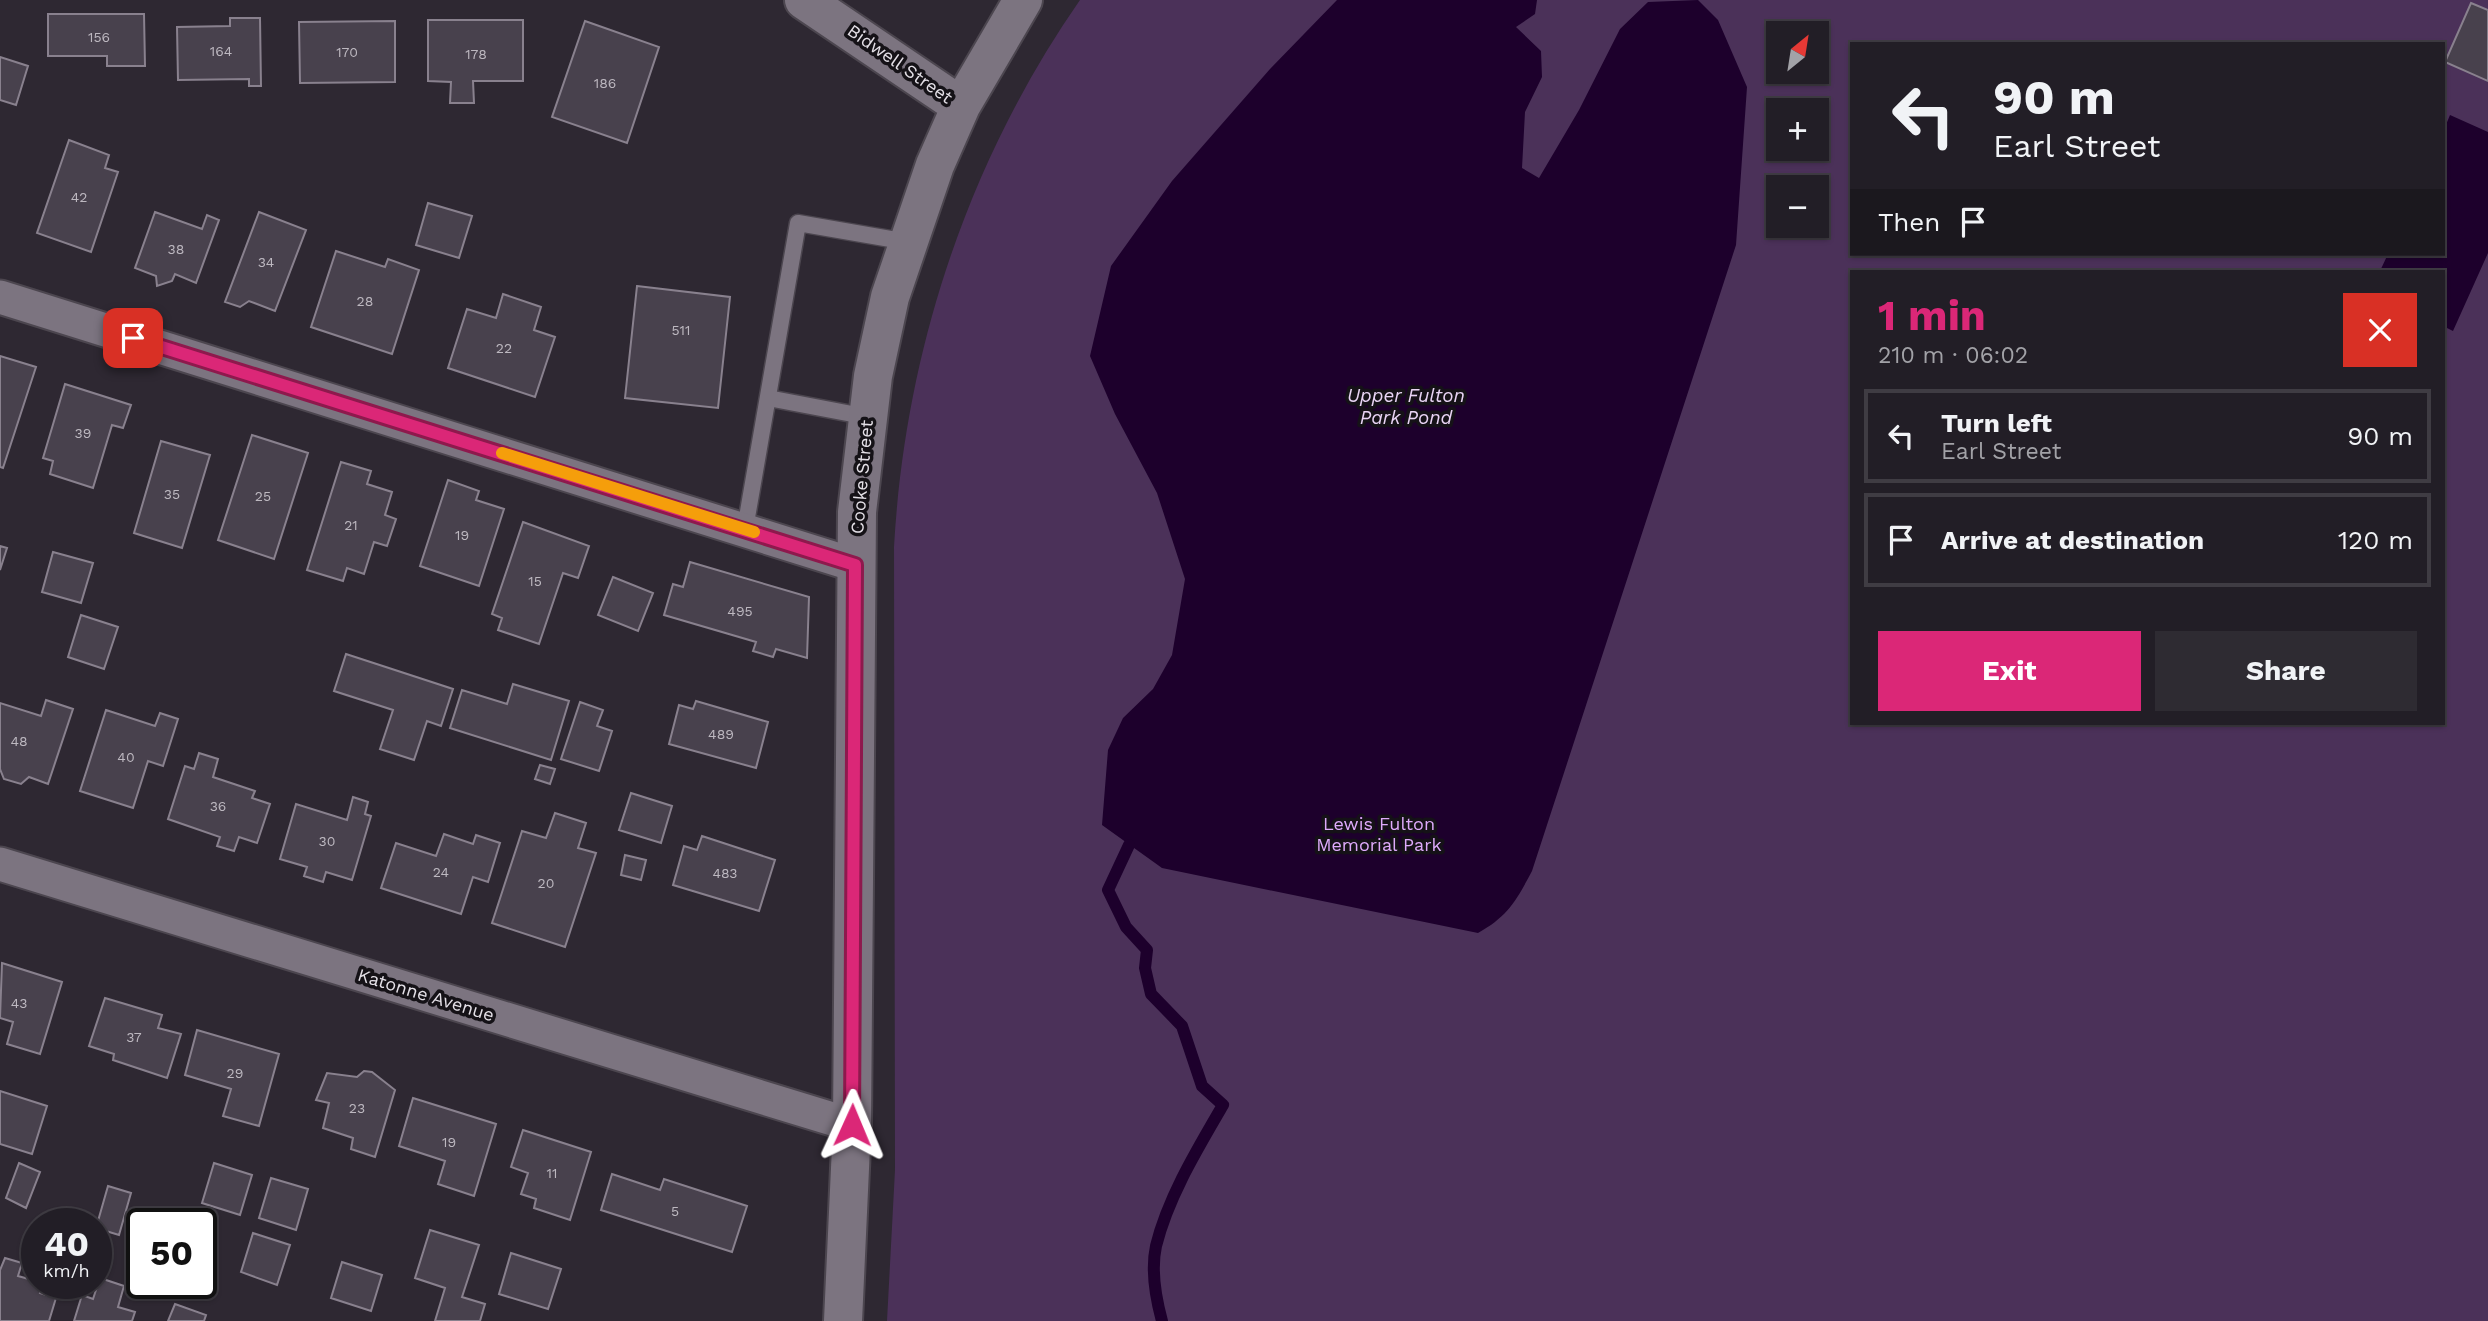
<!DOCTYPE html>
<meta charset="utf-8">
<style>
:root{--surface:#221e26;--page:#2e2b32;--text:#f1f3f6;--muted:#a2a2a7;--line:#3f3c43;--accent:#db2777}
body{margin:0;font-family:"Work Sans",sans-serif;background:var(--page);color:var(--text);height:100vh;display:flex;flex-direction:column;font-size:26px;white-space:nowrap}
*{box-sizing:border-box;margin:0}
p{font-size:23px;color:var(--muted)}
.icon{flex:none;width:38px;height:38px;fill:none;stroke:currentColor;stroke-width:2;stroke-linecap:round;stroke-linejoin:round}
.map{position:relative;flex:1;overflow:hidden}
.sheet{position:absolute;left:1850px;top:270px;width:595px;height:455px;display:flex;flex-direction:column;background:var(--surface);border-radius:0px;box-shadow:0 2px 5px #0004,0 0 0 2px var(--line)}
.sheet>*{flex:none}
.hud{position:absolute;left:1850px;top:42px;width:595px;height:214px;border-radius:0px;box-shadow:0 2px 5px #0004,0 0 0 2px var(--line);background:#221e26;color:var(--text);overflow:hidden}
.needle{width:46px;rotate:30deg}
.buttons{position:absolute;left:1766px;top:21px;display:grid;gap:14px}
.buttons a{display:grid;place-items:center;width:63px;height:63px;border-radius:0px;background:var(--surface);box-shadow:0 2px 5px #0004,0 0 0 2px var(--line);font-size:35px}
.speed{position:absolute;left:21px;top:1208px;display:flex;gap:14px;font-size:35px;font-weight:700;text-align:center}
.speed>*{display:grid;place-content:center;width:91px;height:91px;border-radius:50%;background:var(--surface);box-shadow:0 2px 5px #0004,0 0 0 2px var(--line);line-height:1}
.speed small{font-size:18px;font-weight:400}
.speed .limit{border:4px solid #111;border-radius:10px;background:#fff;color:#111}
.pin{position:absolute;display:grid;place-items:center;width:60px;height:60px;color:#fff;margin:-30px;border-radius:14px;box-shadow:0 4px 10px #0006}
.me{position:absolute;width:77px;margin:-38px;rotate:1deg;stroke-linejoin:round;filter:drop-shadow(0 0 5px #0008)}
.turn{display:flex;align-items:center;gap:24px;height:147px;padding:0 28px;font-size:32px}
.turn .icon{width:91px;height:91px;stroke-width:2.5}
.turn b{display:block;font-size:49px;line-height:60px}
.then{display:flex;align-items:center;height:66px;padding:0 28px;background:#0003;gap:14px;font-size:26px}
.round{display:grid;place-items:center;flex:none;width:74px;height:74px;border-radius:0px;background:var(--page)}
.headline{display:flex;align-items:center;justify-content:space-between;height:119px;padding:0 28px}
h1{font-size:42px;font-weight:700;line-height:52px;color:var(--accent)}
.button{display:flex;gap:14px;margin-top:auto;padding:14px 28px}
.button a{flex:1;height:80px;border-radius:0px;background:var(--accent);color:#fff;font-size:28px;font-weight:700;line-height:80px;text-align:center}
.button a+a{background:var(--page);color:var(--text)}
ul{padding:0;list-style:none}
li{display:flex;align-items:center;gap:21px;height:94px;margin:0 14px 10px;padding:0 14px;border:4px solid var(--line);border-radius:0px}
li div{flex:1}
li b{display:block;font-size:26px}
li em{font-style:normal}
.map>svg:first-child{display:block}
</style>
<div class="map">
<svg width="2488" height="1321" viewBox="0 0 2488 1321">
<rect width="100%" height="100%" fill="#2e2832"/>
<path fill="#4b3159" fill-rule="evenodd" d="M1080,0H2488V1321H887L895,1170L894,547C905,351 968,161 1080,0ZM1778,33H1816V72H1778ZM1852,44H2443V254H1852ZM1778,110H1816V149H1778ZM1778,187H1816V226H1778ZM1852,271H2443V723H1852Z"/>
<path fill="#1d002c" d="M1337,0H1537L1535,14L1516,27L1541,51L1542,77L1525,112L1522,168L1539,178L1579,110L1620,29L1648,2L1698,0L1718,20L1747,87L1736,245L1532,871C1516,901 1508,916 1478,933L1162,868L1102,825L1108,750L1123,718L1153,689L1172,655L1185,579L1157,493L1115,414L1090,356L1111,266L1172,181L1270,69Z
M2450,115L2488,132V253L2453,331L2443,326V271H2380L2388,254H2443V132Z"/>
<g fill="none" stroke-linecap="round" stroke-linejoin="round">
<path stroke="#1d002c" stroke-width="12" d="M1129,845L1108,890L1126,927L1147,950L1145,968L1151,994L1182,1026L1202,1086L1223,1105C1198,1148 1168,1197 1156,1246C1151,1269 1156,1299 1162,1321"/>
</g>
<path fill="#48414d" stroke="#89818e" stroke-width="2" d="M2471,3L2488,10V81L2445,62Z
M48,14H144L145,66H107V56H48Z
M230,18H260L261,86H249V79L178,80L177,27L230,26Z
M428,20H523V81H473L474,103H450L451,82L428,81Z
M395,21V82L300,83L299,22Z
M585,21L659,47L627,143L552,117Z
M0,57L28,66L16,105L0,100Z
M69,140L109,155L105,168L118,172L91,252L37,233Z
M428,203L472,216L459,258L416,245Z
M155,212L202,229L207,215L219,220L196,283L175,274L172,281L157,286L156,276L135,268Z
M259,212L306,230L275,311L249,301L240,307L225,302Z
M336,251L385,267L388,259L419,270L392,354L311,327Z
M637,286L730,297L718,408L625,398Z
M503,294L541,307L534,330L555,337L535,397L448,368L467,309L496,318Z
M0,356L36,367L3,468L0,467Z
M65,384L131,405L123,428L112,425L93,488L50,474L53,461L43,458Z
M252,435L308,453L274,559L218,540Z
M161,441L210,455L182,548L134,533Z
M341,462L371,471L367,484L392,492L385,515L396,519L387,546L374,542L364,574L347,568L343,581L307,570Z
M448,480L479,491L476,500L504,509L479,586L420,566Z
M523,522L589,546L578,578L563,573L539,644L498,630L502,618L492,614Z
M0,546L7,548L0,570Z
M53,552L93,563L81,603L42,592Z
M690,562L809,597L807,658L776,649L773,657L753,651L756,642L664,615L673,584L683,587Z
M613,577L653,593L638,631L598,615Z
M81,615L118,627L104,669L68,657Z
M346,654L453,689L441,726L427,721L414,760L380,749L393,710L334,691Z
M513,684L569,701L551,760L450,728L462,690L507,704Z
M46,700L73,709L48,784L29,777L21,784L4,779L0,769V703L41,716Z
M696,701L768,722L756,768L669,744L679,705L693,709Z
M580,702L603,710L597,726L612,731L599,771L561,759Z
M106,710L155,726L160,713L178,719L163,766L148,761L133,808L80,791Z
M199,753L218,759L213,777L255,791L252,798L270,804L257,843L239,837L234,851L217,846L220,837L168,819L185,766L194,769Z
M540,765L555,769L550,784L535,779Z
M631,793L672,806L661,843L619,830Z
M353,797L368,802L365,814L371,816L352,880L326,872L323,882L304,876L307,867L280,859L296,804L347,820Z
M555,813L586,823L578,848L596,853L565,947L492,923L522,831L546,838Z
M444,834L473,844L476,835L500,843L488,882L473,877L461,914L381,888L396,843L436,856Z
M702,836L775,860L759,911L673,885L684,846L697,850Z
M625,855L646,860L641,880L621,875Z
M2,963L62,982L40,1054L7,1044L13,1022L0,1018Z
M105,998L162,1015L158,1028L181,1034L167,1078L113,1060L114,1054L89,1046Z
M197,1030L279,1054L259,1126L223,1116L231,1089L185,1075Z
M364,1071L372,1072L395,1090L375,1157L351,1149L353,1138L323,1128L329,1103L316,1100L327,1073L357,1077Z
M0,1091L47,1106L32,1154L0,1144Z
M413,1098L496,1124L474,1196L438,1184L445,1161L399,1146Z
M523,1130L591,1152L570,1220L534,1208L536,1199L521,1194L528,1173L511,1167Z
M19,1163L40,1172L26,1208L6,1198Z
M214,1163L252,1175L240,1215L202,1203Z
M612,1174L660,1190L664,1179L747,1206L732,1252L601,1210Z
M271,1178L308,1189L296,1230L259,1218Z
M108,1186L131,1193L119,1235L96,1228Z
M430,1230L479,1245L462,1297L485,1304L480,1321H435L445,1288L415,1278Z
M253,1233L290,1245L277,1285L241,1272Z
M511,1253L561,1269L548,1309L499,1294Z
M5,1258L22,1263L18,1276L43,1283L40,1293L56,1298L49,1321H0V1270Z
M342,1262L382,1275L371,1311L331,1298Z
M100,1278L124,1286L118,1307L135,1312L132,1321H74L82,1295L93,1299Z
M175,1304L206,1315L204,1321H168Z"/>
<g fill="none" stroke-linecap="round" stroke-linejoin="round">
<defs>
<path id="lane" d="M768,398L868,417
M745,529L798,223L908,242"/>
<path id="street" d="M0,297L855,565
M0,864L852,1125"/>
<path id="secondary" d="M804,0L961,106
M843,1321L852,1125L857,512L873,376L890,297L935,165L961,106L1023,0"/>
</defs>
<use href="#lane" stroke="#4c464f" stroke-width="19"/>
<use href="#street" stroke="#4c464f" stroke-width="37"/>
<use href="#secondary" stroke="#4c464f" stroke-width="42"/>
<use href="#lane" stroke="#7c7480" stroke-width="16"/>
<use href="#street" stroke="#7c7480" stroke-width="33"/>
<use href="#secondary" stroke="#7c7480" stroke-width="38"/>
</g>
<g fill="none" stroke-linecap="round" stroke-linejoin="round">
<defs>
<path id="route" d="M133,338L855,565L852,1125"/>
</defs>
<use href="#route" stroke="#8e194d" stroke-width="18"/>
<use href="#route" stroke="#db2777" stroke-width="12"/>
<path stroke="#f59e0b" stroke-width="12" d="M502,453L754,532"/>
</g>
<g text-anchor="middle" stroke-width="7" stroke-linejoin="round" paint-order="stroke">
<g font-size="14" fill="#bdb8c0">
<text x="99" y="42">156</text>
<text x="221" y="56">164</text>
<text x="347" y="57">170</text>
<text x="476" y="59">178</text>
<text x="605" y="88">186</text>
<text x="79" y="202">42</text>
<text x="176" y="254">38</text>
<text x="266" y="267">34</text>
<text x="365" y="306">28</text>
<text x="681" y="335">511</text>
<text x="504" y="353">22</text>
<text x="83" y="438">39</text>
<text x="172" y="499">35</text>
<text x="263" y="501">25</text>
<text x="351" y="530">21</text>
<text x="462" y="540">19</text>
<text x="535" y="586">15</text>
<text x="740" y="616">495</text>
<text x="721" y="739">489</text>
<text x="19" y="746">48</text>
<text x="126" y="762">40</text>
<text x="218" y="811">36</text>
<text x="327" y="846">30</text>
<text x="441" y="877">24</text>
<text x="725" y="878">483</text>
<text x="546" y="888">20</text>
<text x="19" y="1008">43</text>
<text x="134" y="1042">37</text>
<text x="235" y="1078">29</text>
<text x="357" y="1113">23</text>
<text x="449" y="1147">19</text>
<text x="552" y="1178">11</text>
<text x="675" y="1216">5</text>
</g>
<g font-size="18" fill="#e4e0e7" stroke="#151217">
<text transform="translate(900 64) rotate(35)" y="6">Bidwell Street</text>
<text transform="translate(862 477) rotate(-85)" y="6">Cooke Street</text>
<text transform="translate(426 995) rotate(17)" y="6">Katonne Avenue</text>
</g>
<g font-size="18" fill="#deaafb" stroke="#151217">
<text x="1379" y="830">Lewis Fulton<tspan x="1379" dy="21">Memorial Park</tspan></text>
</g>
<g font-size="19" font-style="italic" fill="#e9d4f5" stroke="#151217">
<text x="1406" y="402">Upper Fulton<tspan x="1406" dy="22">Park Pond</tspan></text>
</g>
</g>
</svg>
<div class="buttons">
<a><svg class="needle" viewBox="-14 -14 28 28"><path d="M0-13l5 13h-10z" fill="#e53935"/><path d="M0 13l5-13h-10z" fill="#a2a2a7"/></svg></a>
<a>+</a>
<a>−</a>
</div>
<div class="speed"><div>40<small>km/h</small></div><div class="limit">50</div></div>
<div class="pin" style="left:133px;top:338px;background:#d93025"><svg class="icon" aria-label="arrive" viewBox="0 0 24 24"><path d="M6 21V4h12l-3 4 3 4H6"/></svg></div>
<svg class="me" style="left:852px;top:1125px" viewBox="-20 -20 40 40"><path d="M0-17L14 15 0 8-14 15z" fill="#db2777" stroke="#fff" stroke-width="4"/></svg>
<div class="hud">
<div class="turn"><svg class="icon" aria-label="left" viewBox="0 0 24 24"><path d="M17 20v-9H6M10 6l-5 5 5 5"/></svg><div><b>90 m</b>Earl Street</div></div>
<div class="then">Then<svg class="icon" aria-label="arrive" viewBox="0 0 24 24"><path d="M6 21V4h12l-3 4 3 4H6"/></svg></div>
</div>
<section class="sheet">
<div class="headline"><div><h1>1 min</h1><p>210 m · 06:02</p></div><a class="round" style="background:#d93025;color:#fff"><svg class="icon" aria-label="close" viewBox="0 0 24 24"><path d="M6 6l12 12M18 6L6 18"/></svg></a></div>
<ul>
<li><svg class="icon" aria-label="left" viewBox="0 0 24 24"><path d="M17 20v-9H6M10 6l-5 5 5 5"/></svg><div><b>Turn left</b><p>Earl Street</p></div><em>90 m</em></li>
<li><svg class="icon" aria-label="arrive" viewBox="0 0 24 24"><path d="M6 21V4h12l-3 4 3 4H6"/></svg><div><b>Arrive at destination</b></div><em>120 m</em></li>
</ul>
<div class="button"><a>Exit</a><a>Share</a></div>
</section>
</div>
